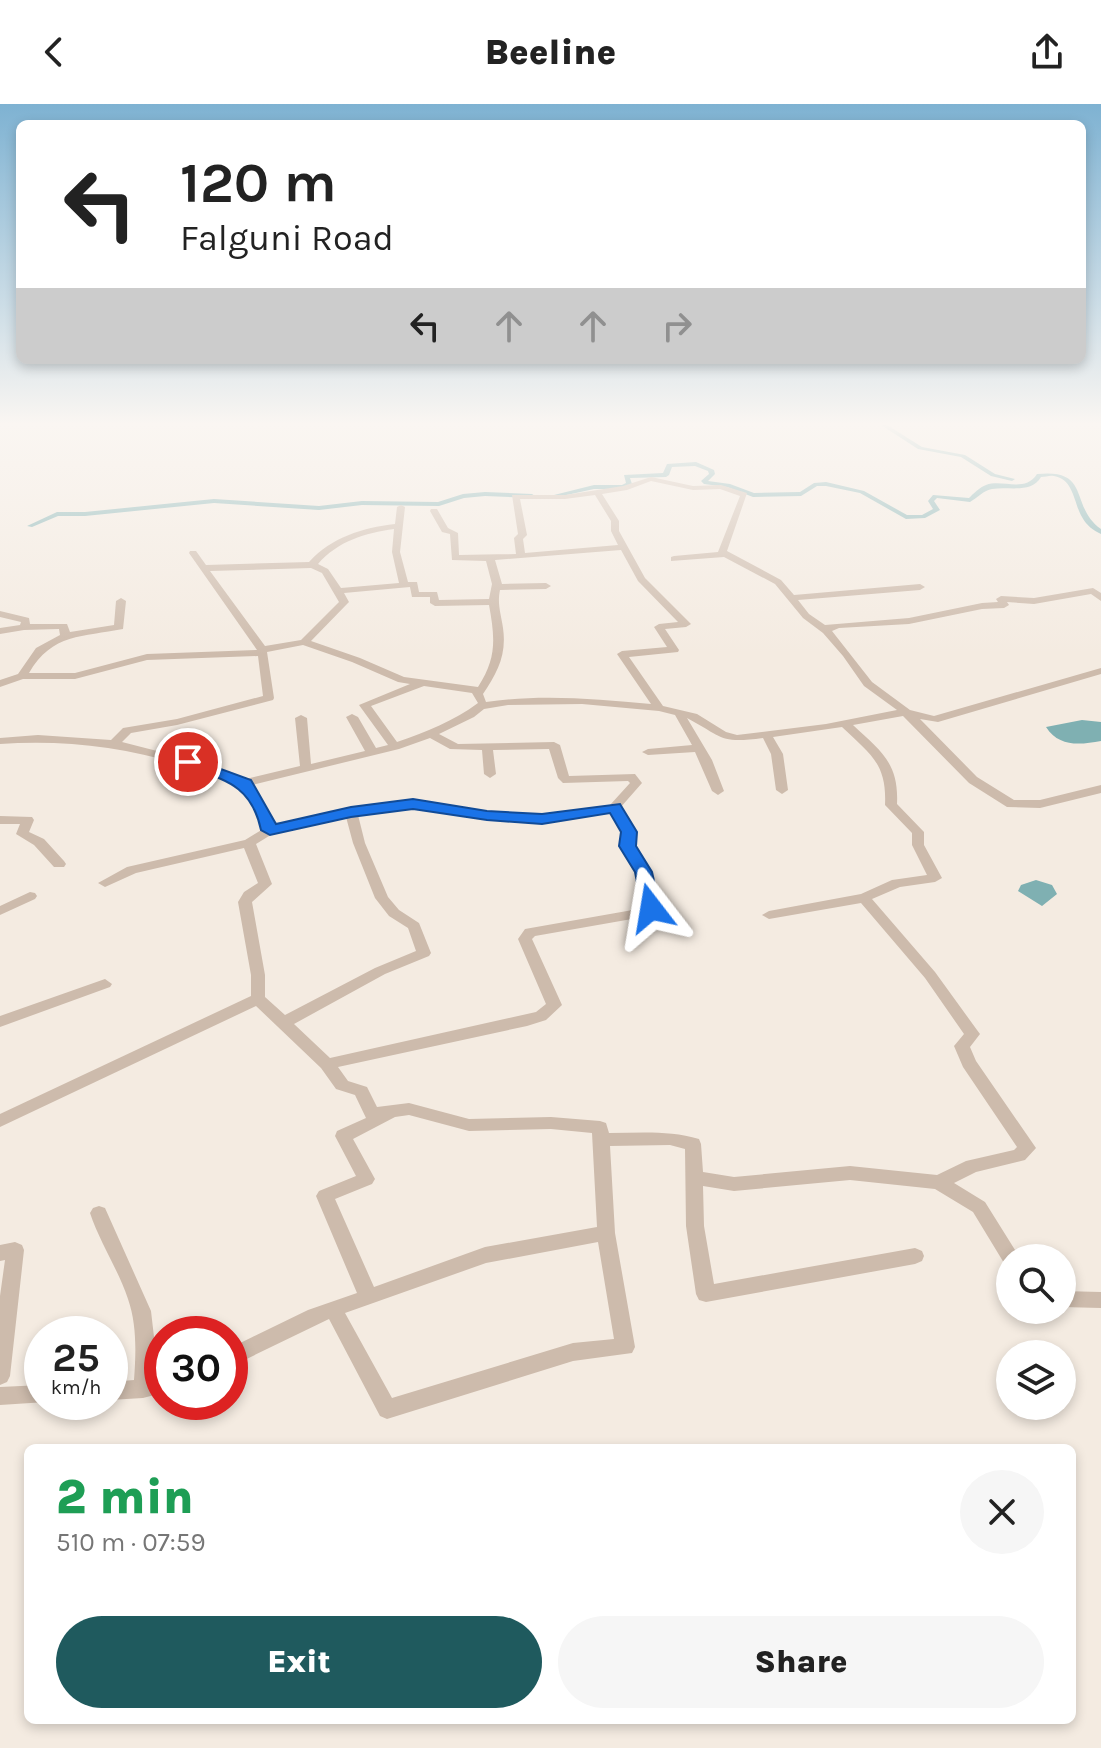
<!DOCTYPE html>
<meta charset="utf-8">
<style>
:root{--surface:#fff;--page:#f6f6f6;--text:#222;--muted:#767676;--accent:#1f5a5e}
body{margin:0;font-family:Karla,sans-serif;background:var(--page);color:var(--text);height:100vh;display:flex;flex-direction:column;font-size:30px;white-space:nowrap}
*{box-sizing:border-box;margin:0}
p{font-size:26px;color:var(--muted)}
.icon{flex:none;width:44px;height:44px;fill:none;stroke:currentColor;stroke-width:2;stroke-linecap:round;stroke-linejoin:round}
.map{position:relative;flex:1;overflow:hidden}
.details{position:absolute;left:24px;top:1340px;width:1052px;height:280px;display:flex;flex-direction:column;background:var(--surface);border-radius:12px;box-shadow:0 4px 12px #0003}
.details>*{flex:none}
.banner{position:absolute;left:16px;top:16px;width:1070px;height:244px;border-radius:12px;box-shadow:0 4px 12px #0003;background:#fff;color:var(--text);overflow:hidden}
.buttons{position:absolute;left:996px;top:1140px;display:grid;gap:16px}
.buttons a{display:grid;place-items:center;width:80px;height:80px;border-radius:50%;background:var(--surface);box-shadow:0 4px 12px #0003;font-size:40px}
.speed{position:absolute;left:24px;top:1212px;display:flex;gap:16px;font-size:40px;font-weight:700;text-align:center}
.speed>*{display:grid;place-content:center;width:104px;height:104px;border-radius:50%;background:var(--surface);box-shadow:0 4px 12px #0003;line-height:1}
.speed small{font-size:20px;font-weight:400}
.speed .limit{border:12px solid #d22;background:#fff;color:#111}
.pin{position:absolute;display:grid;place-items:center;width:68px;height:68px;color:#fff;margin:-34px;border:4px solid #fff;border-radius:50%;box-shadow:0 2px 8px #0007}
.me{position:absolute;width:88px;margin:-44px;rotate:346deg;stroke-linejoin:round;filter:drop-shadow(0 0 6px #0008)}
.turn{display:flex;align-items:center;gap:28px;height:168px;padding:0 32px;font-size:36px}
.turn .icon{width:104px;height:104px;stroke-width:2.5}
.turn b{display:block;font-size:56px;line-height:68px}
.lanes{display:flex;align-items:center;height:76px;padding:0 32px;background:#0003;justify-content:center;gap:40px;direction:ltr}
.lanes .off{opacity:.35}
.round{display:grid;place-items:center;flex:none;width:84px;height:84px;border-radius:42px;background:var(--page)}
.headline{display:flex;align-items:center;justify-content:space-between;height:136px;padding:0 32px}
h1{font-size:48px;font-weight:800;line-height:60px;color:#1e9e55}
.action{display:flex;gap:16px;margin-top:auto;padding:16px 32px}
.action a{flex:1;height:92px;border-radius:48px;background:var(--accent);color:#fff;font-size:32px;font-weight:800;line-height:92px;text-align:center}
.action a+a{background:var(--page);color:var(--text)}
header{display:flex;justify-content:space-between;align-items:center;height:104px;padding:0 32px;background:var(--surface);font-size:36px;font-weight:800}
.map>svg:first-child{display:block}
</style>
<header><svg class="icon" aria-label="back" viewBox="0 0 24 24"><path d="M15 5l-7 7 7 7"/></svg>Beeline<svg class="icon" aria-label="share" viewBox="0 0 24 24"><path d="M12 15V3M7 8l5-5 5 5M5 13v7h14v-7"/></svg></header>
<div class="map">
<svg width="1101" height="1644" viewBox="0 0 1101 1644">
<rect width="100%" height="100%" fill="#f4ebe1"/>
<path fill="#7fb0b2" d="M1082,616L1101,618V637C1079,641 1059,643 1046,623Z
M1036,776L1052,781L1057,790L1042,802L1018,787L1021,781Z"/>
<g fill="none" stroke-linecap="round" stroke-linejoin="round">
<path fill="#7fb0b2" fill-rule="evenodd" d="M881,321H887L922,343L965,351L995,370L1015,375L1012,377L991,372L961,353L918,345Z
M696,358L714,366L715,370L708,377L730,380L754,389L800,388L814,379L826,378L864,387L907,411H922L933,405L928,397L933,391L969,394C973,390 980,383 986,381C1003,375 1025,389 1037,370C1092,364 1069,403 1101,425V430C1093,426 1087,422 1082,413C1074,400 1074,375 1054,372C1050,371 1045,373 1041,373C1031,390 1009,382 992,385C984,386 977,394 970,398L937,394L934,397L940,406L925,414L906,415L860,389L826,382H817L801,392L753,393L727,383L704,380L701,377L709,370L708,367L695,362L672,363L669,371L666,373L630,374L632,380L623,385H594L553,394L550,392L594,381H622L626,379L624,371L663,369L667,360Z
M485,388L532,390L535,392L532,394L485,392L464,394L439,402L362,401L319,406L214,399L85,412H58L32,423L27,422L57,408H85L214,395L319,402L362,397L438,398L463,390Z"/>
<path fill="#cdbbac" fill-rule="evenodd" d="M651,373L693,382L721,381L747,389L727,447L781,476L794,491L920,480L925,483L920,486L798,496L809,510L825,521L909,514L982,499L998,498L996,495L1001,492L1034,494L1093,484L1101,489V497L1091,490L1034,500L1007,498L1009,501L1004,504L982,505L909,520L839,524L832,527L872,578L910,606L934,612L1101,564V570L938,618L920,615L977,673L1014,696H1040L1101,681V689L1040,704L1007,703L969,679L903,612L853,621C881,647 899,659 897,700L924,728V741L942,774L935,778L900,783L872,795L935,868L977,926L980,930L970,943L976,957L1036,1044L1025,1056L976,1068L954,1079L985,1098L1020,1154H1010V1161L1004,1159L973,1108L935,1085L850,1076L734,1087L703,1082L704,1122L714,1180L915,1144L922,1147L924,1152L922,1157L915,1160L706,1198L699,1196L696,1190L686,1122L685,1045L670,1041L610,1042L615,1129L635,1243L632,1249L573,1257L387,1315L380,1312L329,1215L230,1263V1244L308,1206L357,1189L316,1092L319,1087L356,1072L335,1032L337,1027L366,1014L355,991L336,985L321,964L256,902L0,1023V1010L251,892V871L238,798L244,788L258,779L244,744L136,769L105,783L98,779L127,763L245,736L263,725C260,715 247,687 240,681C234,676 219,674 211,671C143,645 72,635 0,640V634L38,631L111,636L123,624L177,615L263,592L258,552L147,556L75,575H23L0,583V576L18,570L36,544L60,531L59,525L24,526L0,530V524L20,521L21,518L0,513V507L29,514L30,520H67L70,528L114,521L116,497L121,494L126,497L123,525C83,533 52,529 29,569H75L147,550L257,546L189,449L190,447H196L206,461L309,458C332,433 362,424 395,420L397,403L401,401L405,403L400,448L408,478H417L419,488H437L439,496L489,495L492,480L486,457L452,456L450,430L442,428L430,407L431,405H437L448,424L458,429L459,451L516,450L514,434L518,430L512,391H565L623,382ZM651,377L693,386L720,385L740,392L718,448L674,452L671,453V457L724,453L775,480L803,514L823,529L843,552L864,582L897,606L826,620L737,631L726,628L697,610L663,602L629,553L678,548L679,546L665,525L686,523L691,520L645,474L619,427V417L602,390L627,386ZM595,391L611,417V427L618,441L525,449L523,435L527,431L520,395H565ZM394,425L392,448L399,479L341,484L328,465L318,460C338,437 365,429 394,425ZM621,446L638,477L678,518L659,520L654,523L667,543L622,547L617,550L651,600C596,595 541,590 486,598L483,590C497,569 507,551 503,524C501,510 497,500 500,486L546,485L551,482L546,479L502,480L495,456ZM311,464L322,469L339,498L301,536L265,542L210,467ZM410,483L412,493H430V499L435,502L489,501C495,534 497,554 478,583L404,573L360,554L311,537L347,500L349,498L344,489ZM303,541L352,558L398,578L410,580L359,601L388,641L376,644L358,613L352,610L346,613L365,647L311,660L307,614L301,611L295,614L300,662L246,675L192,656L122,638L131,629L177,621L273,596L274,594L267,548ZM424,582L472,589L478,599C454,617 426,628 397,638L371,602ZM582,600L659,607L675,611L692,641L648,645L642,648L648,651L695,648L712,687L718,691L724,687L712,656L687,614C723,633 719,640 763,634L771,650L776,686L782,690L788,686L783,650L773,633L842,623C870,650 887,659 885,701L912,729V741L927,771L892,776L861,790L769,807L762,811L769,815L861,799L925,874L964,930L954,942L963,963L1017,1043L1014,1046L966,1057L937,1071L850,1062L734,1073L703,1068L701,1040L699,1035C669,1026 639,1029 609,1029L606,1019L600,1017L551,1013L469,1015L409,999L377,1003L367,983L348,977L338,963L527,922L546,916L562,901L532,835L535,832L649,812L654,811L658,804L650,768L634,742L635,728L620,704L642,679L635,670L569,672L560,641L554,638L458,640L439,630L474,613L484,605L508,601ZM430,634L450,645L482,646L484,670L490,674L496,670L493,646L549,645L558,674L563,679L628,677L630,679L610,701L542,711L487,708L413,696L351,704L275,721L252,681L399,645ZM413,704L487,716L542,719L610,708L623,728L622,742L636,768L644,804L525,825L518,835L546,900L536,908L330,954L294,920L385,870L429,852L431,849L419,819L399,806L388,793L365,739L358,711ZM346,713L353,739L375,794L389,812L408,824L416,847L375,864L285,911L265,893V871L252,798L272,780L256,740L274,729ZM409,1011L469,1027L551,1025L592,1029L597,1123L485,1143L374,1183L335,1095L372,1080L375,1075L353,1035L395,1013ZM598,1138L614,1235L573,1239L392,1294L345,1209L486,1159Z
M0,712L32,713L34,716L29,728L44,735L64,757L66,760L64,763H54L34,741L16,730L20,720H0Z
M30,788L35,789L37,792L35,795L0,811V802Z
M105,875L112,880L110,883L0,923V912Z
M99,1102L105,1104L151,1207L154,1233V1273L162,1271V1289L143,1294L110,1296V1278L134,1276C136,1249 137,1221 128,1195C118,1165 100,1139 90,1109L93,1104Z
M15,1138L22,1141L24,1146L10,1272L7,1278L0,1281V1192L5,1156L0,1157V1141Z
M1062,1187L1101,1188V1204L1062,1203Z
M42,1281V1298H46L0,1301V1283Z"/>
</g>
<linearGradient id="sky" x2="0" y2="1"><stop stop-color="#7eb2d2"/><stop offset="0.58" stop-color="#faf6f2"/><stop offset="1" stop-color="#faf6f2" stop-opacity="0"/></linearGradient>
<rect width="1101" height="551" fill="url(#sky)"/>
<path fill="#1a73e8" stroke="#114b97" stroke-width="2" d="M188,653L251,676L276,720L351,703L413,695L487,707L542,710L620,700L637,728L636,742L652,768L660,804L651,810L642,804L635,768L619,742L621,728L610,709L542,720L487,716L413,705L351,713L270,731L261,726C251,679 223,676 183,661V654Z"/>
</svg>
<div class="buttons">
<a><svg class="icon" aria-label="search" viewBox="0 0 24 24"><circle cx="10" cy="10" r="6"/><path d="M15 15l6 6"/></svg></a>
<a><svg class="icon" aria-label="layers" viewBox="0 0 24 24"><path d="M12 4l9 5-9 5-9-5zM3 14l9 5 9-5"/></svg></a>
</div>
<div class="speed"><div>25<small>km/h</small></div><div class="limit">30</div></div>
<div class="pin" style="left:188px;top:658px;background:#d93025"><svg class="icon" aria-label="arrive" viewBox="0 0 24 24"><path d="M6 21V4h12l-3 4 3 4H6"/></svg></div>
<svg class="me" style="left:651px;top:804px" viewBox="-20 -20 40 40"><path d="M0-17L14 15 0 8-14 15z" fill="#1a73e8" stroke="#fff" stroke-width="4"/></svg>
<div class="banner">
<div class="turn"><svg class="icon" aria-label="left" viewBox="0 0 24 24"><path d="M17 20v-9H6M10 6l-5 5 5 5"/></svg><div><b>120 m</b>Falguni Road</div></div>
<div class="lanes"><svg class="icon" aria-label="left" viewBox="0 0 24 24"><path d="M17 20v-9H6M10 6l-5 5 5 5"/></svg><svg class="icon off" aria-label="ahead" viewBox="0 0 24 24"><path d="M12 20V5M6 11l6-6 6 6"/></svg><svg class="icon off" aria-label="ahead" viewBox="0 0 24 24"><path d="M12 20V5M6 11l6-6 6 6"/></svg><svg class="icon off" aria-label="right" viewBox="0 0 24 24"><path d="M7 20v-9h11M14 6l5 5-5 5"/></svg></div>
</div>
<section class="details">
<div class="headline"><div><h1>2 min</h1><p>510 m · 07:59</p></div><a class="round"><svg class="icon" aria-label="close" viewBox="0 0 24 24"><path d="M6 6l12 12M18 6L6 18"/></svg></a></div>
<div class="action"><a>Exit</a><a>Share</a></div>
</section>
</div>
